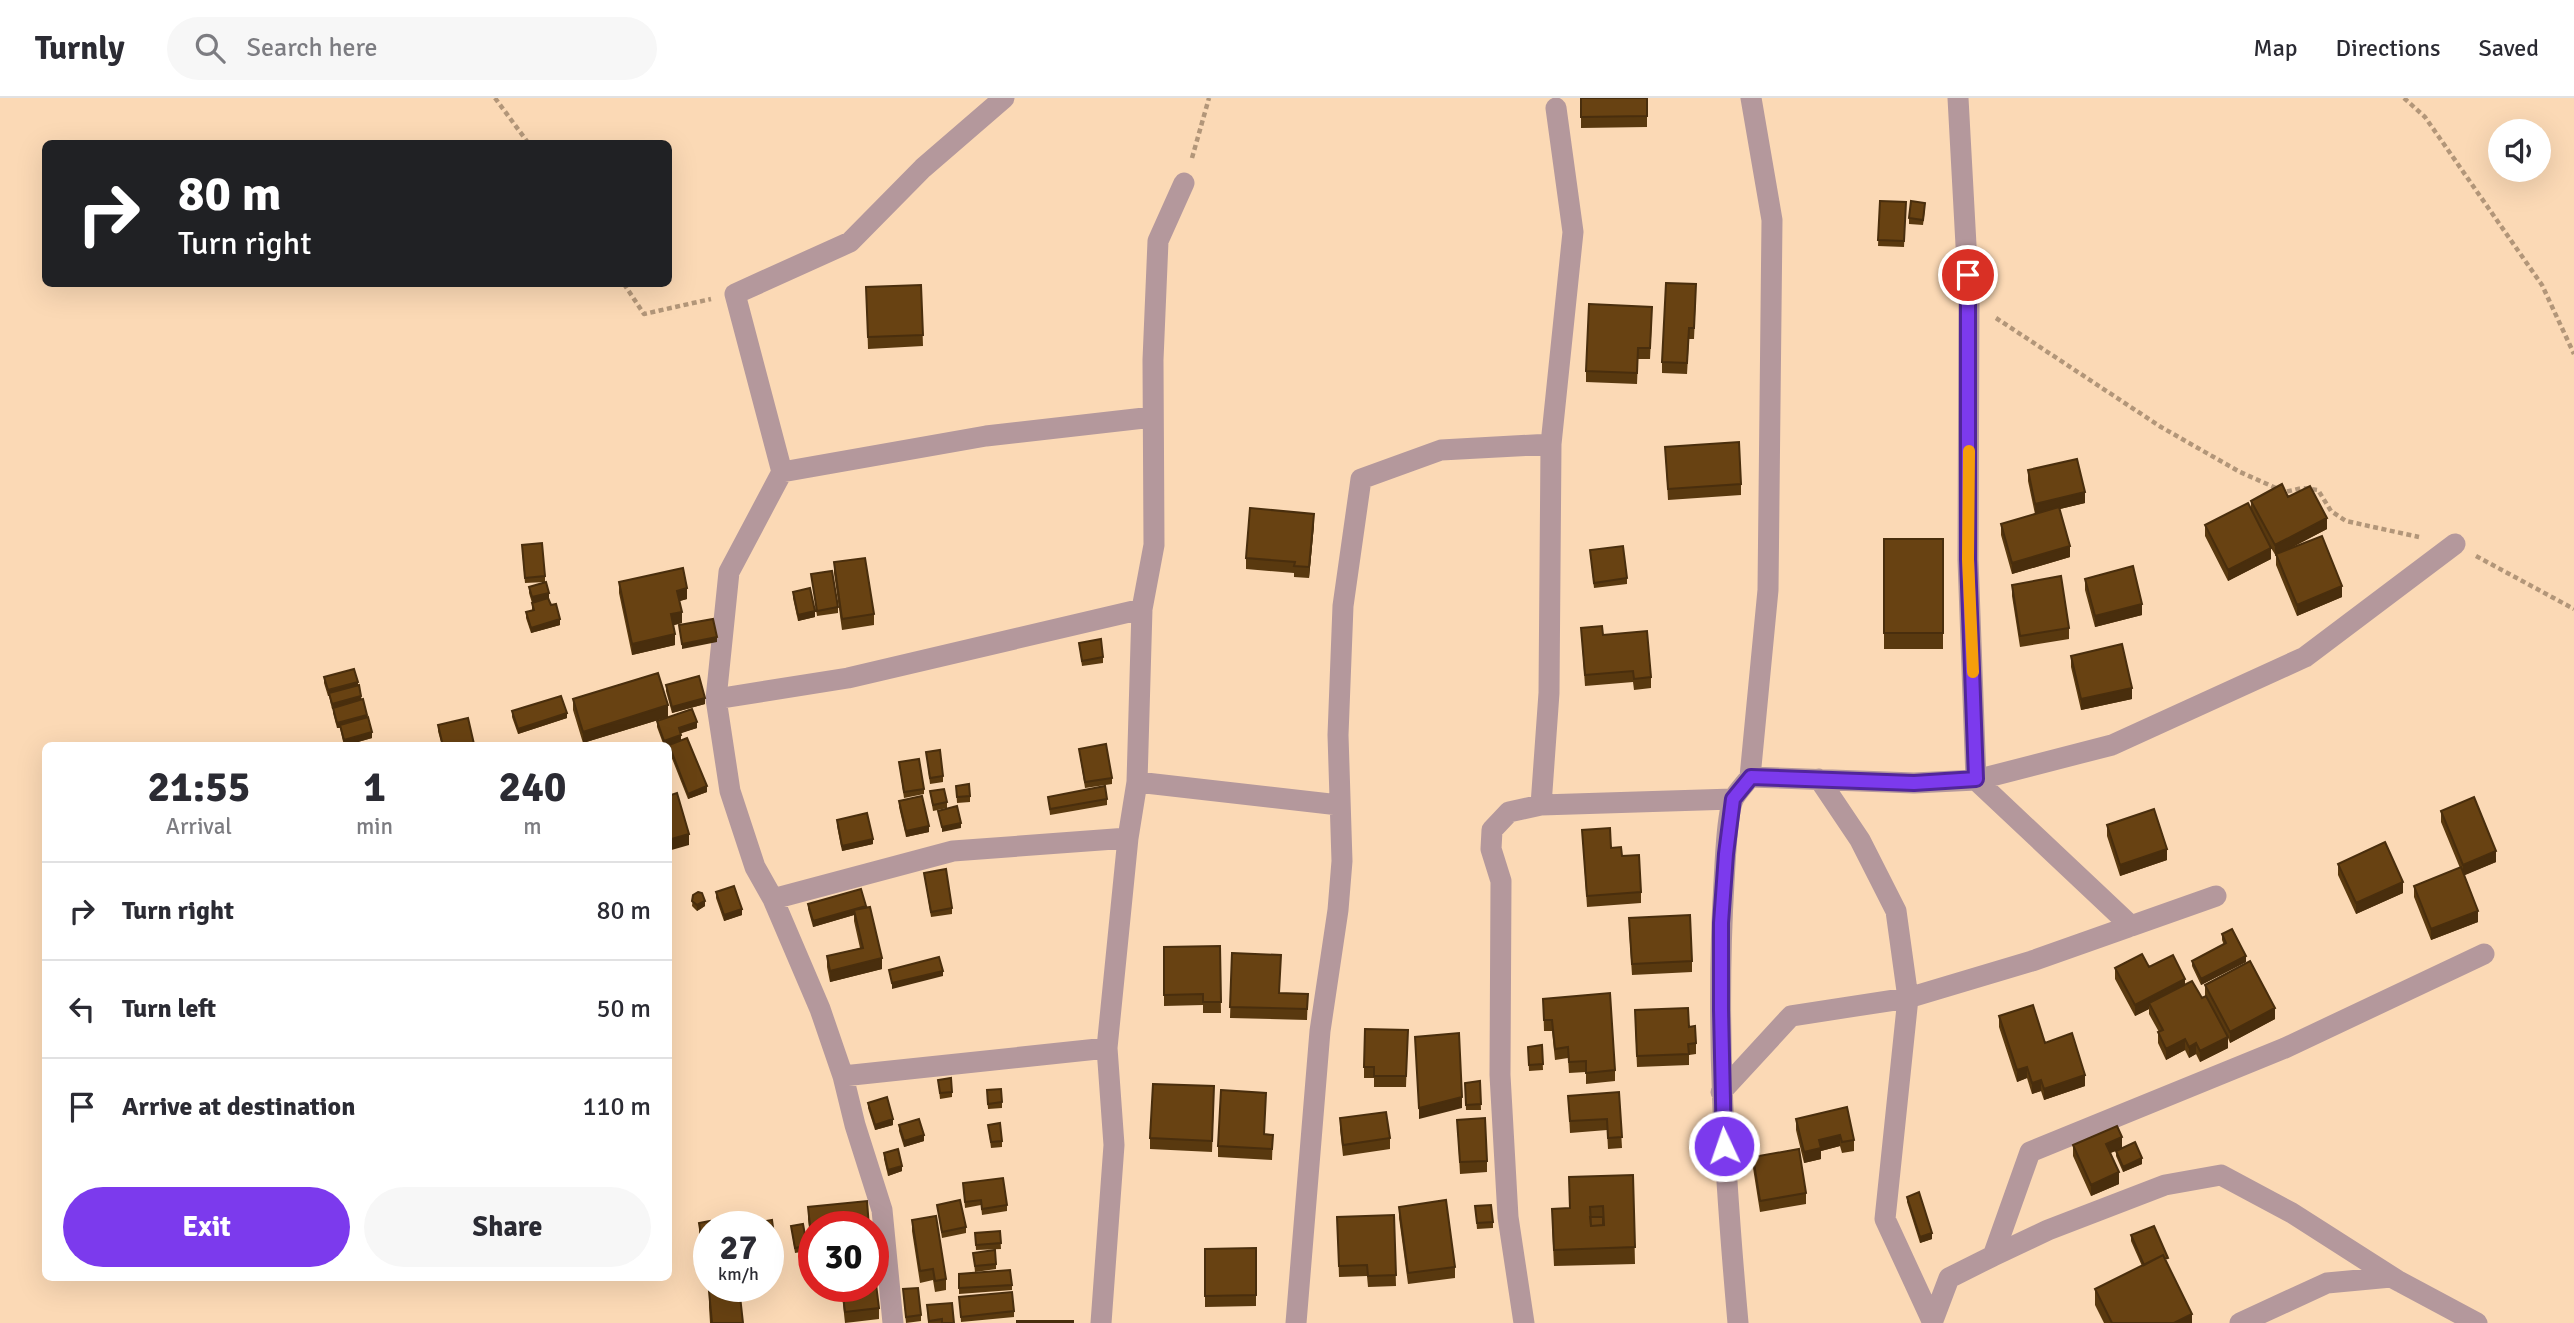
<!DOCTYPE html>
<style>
:root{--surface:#fff;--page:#f7f7f7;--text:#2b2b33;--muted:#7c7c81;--line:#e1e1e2;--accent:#7c3aed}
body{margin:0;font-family:Signika,sans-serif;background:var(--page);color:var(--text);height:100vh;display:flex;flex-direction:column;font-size:26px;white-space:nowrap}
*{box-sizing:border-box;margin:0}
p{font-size:23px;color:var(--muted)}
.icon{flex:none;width:38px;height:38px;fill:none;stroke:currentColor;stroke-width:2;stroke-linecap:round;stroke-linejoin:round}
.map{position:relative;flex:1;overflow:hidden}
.side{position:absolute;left:42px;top:644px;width:630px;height:539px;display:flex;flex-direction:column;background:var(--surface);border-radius:10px;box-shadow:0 7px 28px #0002}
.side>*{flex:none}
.guide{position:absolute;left:42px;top:42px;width:630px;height:147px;border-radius:10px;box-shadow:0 7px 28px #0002;background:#202124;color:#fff;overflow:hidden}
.buttons{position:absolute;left:2488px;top:21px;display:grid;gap:14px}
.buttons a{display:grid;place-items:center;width:63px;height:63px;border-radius:50%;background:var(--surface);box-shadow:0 7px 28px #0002;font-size:35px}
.speed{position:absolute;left:693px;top:1113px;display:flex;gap:14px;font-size:35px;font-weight:700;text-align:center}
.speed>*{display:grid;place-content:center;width:91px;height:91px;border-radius:50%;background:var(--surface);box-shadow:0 7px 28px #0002;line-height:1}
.speed small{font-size:18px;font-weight:400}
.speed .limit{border:10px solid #d22;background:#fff;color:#111}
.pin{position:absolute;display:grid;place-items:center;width:60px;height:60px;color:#fff;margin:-30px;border:4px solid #fff;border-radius:50%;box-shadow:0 2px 7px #0007}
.me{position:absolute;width:77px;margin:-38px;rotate:357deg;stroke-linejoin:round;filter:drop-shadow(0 0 5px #0008)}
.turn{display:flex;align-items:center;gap:24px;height:147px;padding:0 21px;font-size:32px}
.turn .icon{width:91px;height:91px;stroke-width:2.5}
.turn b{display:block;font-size:49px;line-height:60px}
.eta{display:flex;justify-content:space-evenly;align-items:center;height:119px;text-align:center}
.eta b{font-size:42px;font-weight:700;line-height:49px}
.primary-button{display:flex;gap:14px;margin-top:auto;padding:14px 21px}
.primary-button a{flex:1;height:80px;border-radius:42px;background:var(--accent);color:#fff;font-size:28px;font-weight:700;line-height:80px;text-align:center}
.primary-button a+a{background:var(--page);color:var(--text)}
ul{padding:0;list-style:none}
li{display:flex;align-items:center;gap:21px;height:98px;padding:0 21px;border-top:2px solid var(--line)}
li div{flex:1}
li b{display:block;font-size:26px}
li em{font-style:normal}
header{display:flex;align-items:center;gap:42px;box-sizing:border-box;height:98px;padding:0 35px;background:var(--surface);border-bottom:2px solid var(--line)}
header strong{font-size:33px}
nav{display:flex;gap:38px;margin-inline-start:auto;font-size:24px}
.search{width:490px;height:63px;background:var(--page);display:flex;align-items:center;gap:18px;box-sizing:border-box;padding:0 24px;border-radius:38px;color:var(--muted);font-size:26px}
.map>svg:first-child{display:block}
</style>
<header>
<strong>Turnly</strong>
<div class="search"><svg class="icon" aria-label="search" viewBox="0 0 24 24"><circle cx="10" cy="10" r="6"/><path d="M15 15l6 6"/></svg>Search here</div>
<nav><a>Map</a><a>Directions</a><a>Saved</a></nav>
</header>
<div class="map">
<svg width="2574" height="1225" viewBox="0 0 2574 1225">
<rect width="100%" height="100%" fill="#fbd9b5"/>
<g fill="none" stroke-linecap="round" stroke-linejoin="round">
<path stroke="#b29679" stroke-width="4.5" stroke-dasharray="5 3.5" stroke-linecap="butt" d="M495,0L529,46
M2404,0L2425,19L2542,187L2574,256
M1192,60L1209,0
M624,186L644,216L711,201
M1996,220L2161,329L2240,374L2285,394L2302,390L2318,392L2331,413L2346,423L2419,439
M2476,458L2574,511"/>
<path stroke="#b4989c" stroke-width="21" d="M1958,0L1969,202L1968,462L1976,682L2131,828
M782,374L735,196L850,144L923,70L1004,0
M716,601L729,474L782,374L986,338L1153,319
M1750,679L1768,492L1772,122L1751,0
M1819,681L1860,742L1896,813L1908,900L1885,1121L1933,1225
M1137,684L1339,707
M1541,707L1733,701
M773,801L953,753L1128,740
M843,978L1107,950
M1721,994L1791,918L1908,900L2032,863L2216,798
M1993,1158L2048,1132L2165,1087L2221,1077L2292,1115L2400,1184
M893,1225L882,1112L855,1027L843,978L820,911L773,801L755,769L730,693L716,601L848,580L1142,511
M1101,1225L1114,1047L1107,950L1128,740L1137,684L1142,511L1154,447L1153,262L1158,143L1184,85
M1296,1225L1320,933L1338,812L1342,763L1338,637L1343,508L1361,381L1441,352L1551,346
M1524,1225L1508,1119L1500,977L1501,783L1491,751L1492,732L1509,714L1541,707L1549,595L1551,346L1573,134L1556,10
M1738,1225C1725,1078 1715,932 1724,784C1725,768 1727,712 1734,700C1738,693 1745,686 1750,679L1914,685L1976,682L2112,647L2305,559L2455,446
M1932,1225L1949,1180L1993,1158L2030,1054L2285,950L2484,856
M2240,1225L2327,1185L2391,1179L2477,1225"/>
</g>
<path fill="#59390f" d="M1581,0H1647V29L1581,30Z
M1880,103L1906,104L1904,149L1878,148Z
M1925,111L1923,127L1909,126V120Z
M921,187L923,248L868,251L866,189Z
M1696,197L1694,241H1689L1687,276L1662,275V264Z
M1652,220L1650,261H1638L1637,286L1586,284V273Z
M1665,349L1741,386V397L1668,402Z
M2028,372L2085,405L2060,411L2070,459L2012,476L2001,437V426L2035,416L2028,383Z
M2288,399L2327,431L2293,449L2342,499L2297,518L2276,467V458L2271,450V461L2228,483L2205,438V427L2251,411V403Z
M1314,427L1309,480L1294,479V475L1246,471V460Z
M1884,441H1943V551H1884Z
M522,452L545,478V484L525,485Z
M1590,452L1627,480V486L1594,490Z
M834,464L874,516V527L842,532L834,475Z
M811,476L838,509V515L817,518Z
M2085,481L2142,517L2095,529L2085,492Z
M619,484L687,501L679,503L682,525L673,527L675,547L632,557L619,495Z
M2012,487L2069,530V541L2020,549L2012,498Z
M529,489L548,500L560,527L531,535L526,520V514L532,512V505L529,495Z
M793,494L815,519L798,523L793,500Z
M1581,530L1651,579V590L1634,592L1633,584L1585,588Z
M1079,545L1103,559V565L1082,568Z
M2071,558L2132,601L2081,612L2071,569Z
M324,579L358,587L372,640L344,648L340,630H337L333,615V611H332L329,598H328L324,585Z
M666,587L705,606L672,615L666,593Z
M573,601L668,619L583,645L573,612Z
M512,613L567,620L518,636L512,619Z
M657,623L697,630L680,635L681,642L707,694L688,701L669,653V647L672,646L664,648L657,629Z
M438,627L474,648H442L438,633Z
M1079,651L1112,680V686L1085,690Z
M926,654L943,678V684L930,686Z
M899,664L924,691V696L904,700Z
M956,688L970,698V704L957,705Z
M930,693L947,704V710L933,713Z
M1048,699L1107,701V707L1050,717Z
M899,703L929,734L906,739L899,709Z
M2441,713L2496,764L2464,777L2478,824L2431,842L2414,799V788L2460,770L2441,724Z
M837,722L873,746L842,753L837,728Z
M2107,727L2167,762L2120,778L2107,738Z
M1582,732L1622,758L1641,794V805L1587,809Z
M2338,766L2403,795L2356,816L2338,777Z
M924,775L952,810V816L931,819Z
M861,791L882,871L830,884L827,869V858L860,850L854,823V817L813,829L808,811V806Z
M716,794L742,817L724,823L716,800Z
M693,797L705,808L697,813L692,808Z
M1629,831L1692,863V874L1632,877Z
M2222,836L2246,864L2201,887L2192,868V863L2224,847L2222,842Z
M1220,848L1221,915H1203V907L1164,908V849Z
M1232,855L1280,895L1308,896L1307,922L1230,920Z
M2149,869L2185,887L2202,900L2205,899V887L2275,921L2230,945L2228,940V950L2200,964L2196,956L2189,960L2185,952L2166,962L2158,945V934H2159L2149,916V911L2135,918L2115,881V870Z
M1543,901L1615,972V983L1586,986V974L1569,975L1568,960L1555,962L1552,933H1544Z
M1999,918L2045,945L2085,988L2044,1002L2041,993L2032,996L2027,980L2017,984L1999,929Z
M1635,923L1689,929L1696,945V956L1689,957V967L1637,969Z
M1408,932L1406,989H1374V980H1364V969Z
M1542,947L1543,972L1529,973L1528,949Z
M938,982L952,994V999L940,1001Z
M1480,983L1481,1012H1466L1465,985Z
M987,992L1002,1004V1010L988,1011Z
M1619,994L1622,1050L1608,1051L1607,1032L1570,1035L1568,998Z
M1214,999L1212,1054L1150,1051V1040Z
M868,1005L893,1027L875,1032L868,1010Z
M1340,1020L1390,1040V1051L1343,1058L1340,1031Z
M1796,1021L1854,1042V1053L1842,1055L1840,1048L1821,1053V1061L1804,1065L1796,1032Z
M1457,1022L1487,1063V1074L1460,1076Z
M899,1027L924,1043L904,1049L899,1033Z
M988,1027L1002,1043V1049L991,1050Z
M1264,1036L1273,1037L1272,1062L1218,1059V1048Z
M2073,1047L2122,1050L2142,1066L2123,1074L2116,1058V1053L2110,1055L2119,1086L2091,1098L2073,1058Z
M884,1055L902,1073L888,1078L884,1061Z
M1753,1059L1806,1095V1106L1760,1114L1753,1070Z
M1633,1077L1635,1166L1554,1168L1552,1127L1570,1110L1569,1079Z
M963,1085L1007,1107V1113L982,1117L981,1107L965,1110Z
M1907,1099L1932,1141L1920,1145L1907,1104Z
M937,1107L966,1129V1135L942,1140Z
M1475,1108L1493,1124V1130L1477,1131Z
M808,1109L814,1129V1148H811L808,1121Z
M1399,1109L1455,1169V1180L1408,1186L1399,1120Z
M1394,1117L1396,1188L1368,1189L1367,1178L1339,1179L1337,1119Z
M912,1122L946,1181V1192L935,1194L933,1182L920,1185L912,1133Z
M699,1125L709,1129V1159L703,1160L699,1136Z
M791,1128L807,1148V1153L795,1155Z
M768,1129L774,1137V1148L768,1149Z
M1000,1133L1001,1151L976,1152L975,1135Z
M2131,1137L2168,1166L2192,1225H2104L2095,1207V1191L2142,1168L2131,1143Z
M1256,1150V1208L1205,1209V1151Z
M973,1155L996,1166V1171L975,1174Z
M959,1176L1012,1187V1192L959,1196Z
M841,1188H873L879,1210V1221L845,1225Z
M903,1191L921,1217V1223L906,1225Z
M709,1193L743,1225H710L709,1209Z
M959,1199L1014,1213V1219L961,1224Z
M927,1207L954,1225H928Z"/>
<path fill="#492e0d" d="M2085,394V405L2035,417V406Z
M1314,416V427L1309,480V469Z
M2327,420V431L2275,458V447Z
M2070,448V459L2012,476V465Z
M2271,450V461L2228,483V472Z
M2342,488V499L2297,518V507Z
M687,490V501L677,504V493Z
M549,495V500L532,505V499Z
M2142,506V517L2095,529V518Z
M815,513V519L798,523V517Z
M682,514V525L671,528V516Z
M560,521V527L531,535V530Z
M675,536V547L632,557V546Z
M717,539V544L682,551V546Z
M358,584V590L329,595V598H328V592Z
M2132,590V601L2081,612V601Z
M361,598V603L332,611V606Z
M705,600V606L672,615V609Z
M668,607V619L583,645V634Z
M567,615V620L518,636V631Z
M367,617V622L337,630V625Z
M697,624V630L679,636V630Z
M372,634V640L344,648V642Z
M681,637V643L664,648V643Z
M707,688V694L688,701V696Z
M961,725V730L942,734V729Z
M929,728V734L906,739V733Z
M689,736V747L668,753V742Z
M873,741V746L842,753V748Z
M2167,751V762L2120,778V767Z
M2496,753V764L2463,778V767Z
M2403,784V795L2356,816V805Z
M705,803V808L697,813V807Z
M866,808L854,812V817L813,829V823Z
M742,811V817L724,823V817Z
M2478,813V824L2431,842V831Z
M2246,858V864L2201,887V881Z
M882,860V871L830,884V873Z
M943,873V878L892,891V885Z
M2185,881V892L2149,905V911L2135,918V907Z
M2275,910V921L2230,945V934Z
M2228,939V950L2200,964V953Z
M2185,941V952L2166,962V951Z
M2196,945V956L2189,960V949Z
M2027,969V980L2017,984V972Z
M2085,977V988L2044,1002V991Z
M2041,982V993L2032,996V985Z
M1462,999V1010L1419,1021V1010Z
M893,1021V1027L875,1032V1027Z
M924,1037V1043L904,1049V1043Z
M1840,1037V1048L1821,1053V1061L1804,1065V1054L1819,1042Z
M2122,1039V1050L2106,1057V1046Z
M2142,1060V1066L2123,1074V1069Z
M902,1068V1073L888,1078V1072Z
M2119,1074V1086L2091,1098V1087Z
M1932,1135V1141L1920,1145V1139Z
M2192,1216V1225H2174Z"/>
<path fill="#684212" stroke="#492e0d" stroke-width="2" fill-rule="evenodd" d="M1581,0H1647V18L1581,19Z
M1880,103L1906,104L1904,143L1878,142Z
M1911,103L1925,105L1923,122L1909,120Z
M1666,185L1696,186L1694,230H1689L1687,265L1662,264Z
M921,187L923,237L868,239L866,189Z
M1589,206L1652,209L1650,250H1638L1637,275L1586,273Z
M1739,344L1741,386L1668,391L1665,349Z
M2077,361L2085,394L2035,406L2028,372Z
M2282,386L2288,399L2310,388L2327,420L2275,447L2251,403Z
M2248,405L2271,450L2228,472L2205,427Z
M2059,409L2070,448L2012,465L2001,426Z
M1250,410L1314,416L1309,469L1294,468L1295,464L1246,460Z
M2322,438L2342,488L2297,507L2276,456Z
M1884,441H1943V535H1884Z
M542,445L545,478L525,480L522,447Z
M1623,448L1627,480L1594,485L1590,452Z
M865,460L874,516L842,521L834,464Z
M2133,468L2142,506L2095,518L2085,481Z
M683,470L687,490L677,493L682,514L671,516L675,536L632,546L619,484Z
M832,473L838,509L817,513L811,476Z
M2061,478L2069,530L2020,538L2012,487Z
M546,484L549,495L532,499L529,489Z
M810,490L815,513L798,517L793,494Z
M548,500L551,507L556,506L560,521L531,530L526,514L534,512L532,505Z
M713,521L717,539L682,546L679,527Z
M1602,528L1603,537L1647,533L1651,579L1634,581L1633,573L1585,577L1581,530Z
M1101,541L1103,559L1082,563L1079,545Z
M2122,546L2132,590L2081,601L2071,558Z
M354,571L358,584L328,592L324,579Z
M658,575L668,607L583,634L573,601Z
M699,578L705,600L672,609L666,587Z
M359,587L361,598L332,606L329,595Z
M561,598L567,615L518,631L512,613Z
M363,601L367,617L337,625L333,610Z
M692,611L697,624L679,630L681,637L664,643L657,623Z
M368,619L372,634L344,642L340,627Z
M468,620L474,646L467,648H443L438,627Z
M687,640L707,688L688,696L669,647Z
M1106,646L1112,680L1085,684L1079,651Z
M940,652L943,678L930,680L926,654Z
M919,661L924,691L904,694L899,664Z
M969,686L970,698L957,699L956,688Z
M1105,688L1107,701L1050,711L1048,699Z
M944,691L947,704L933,707L930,693Z
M677,695L689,736L668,742V698Z
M922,698L929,728L906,733L899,703Z
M2474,699L2496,753L2463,767L2441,713Z
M957,708L961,725L942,729L938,713Z
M2154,711L2167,751L2120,767L2107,727Z
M867,715L873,741L842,748L837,722Z
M1610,730L1611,750L1621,749L1622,758L1639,757L1641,794L1587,798L1582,732Z
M2385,744L2403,784L2356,805L2338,766Z
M2461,769L2478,813L2431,831L2414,788Z
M946,771L952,810L931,814L924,775Z
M734,788L742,811L724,817L716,794Z
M861,791L866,808L813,823L808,806Z
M698,794L702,795L705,803L697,807L692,803L693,797Z
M870,809L882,860L830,873L827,858L863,850L854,812Z
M1690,817L1692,863L1632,866L1629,820Z
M2232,831L2246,858L2201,881L2192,863L2226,845L2222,836Z
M1220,848L1221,904H1203V896L1164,897V849Z
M1232,855L1281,857L1279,895L1308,896L1307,911L1230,909Z
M2142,856L2149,869L2173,857L2185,881L2135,907L2115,870Z
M939,859L943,873L892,885L889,872Z
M2250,863L2275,910L2230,934L2205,887Z
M2192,883L2202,900L2206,898L2228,939L2200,953L2196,945L2189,949L2185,941L2166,951L2158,934L2163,932L2149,905Z
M1610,895L1615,972L1586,975V963L1569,964L1568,949L1555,951L1552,922H1544L1543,901Z
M2033,907L2045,945L2072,935L2085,977L2044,991L2041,982L2032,985L2027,969L2017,972L1999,918Z
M1688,910L1689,929L1695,928L1696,945L1688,946L1689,956L1637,958L1635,912Z
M1365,931L1408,932L1406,978H1374V969H1364Z
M1459,935L1462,999L1419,1010L1415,939Z
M1542,947L1543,966L1529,967L1528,949Z
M951,980L952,994L940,995L938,982Z
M1480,983L1481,1006L1466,1007L1465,985Z
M1153,986L1214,988L1212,1043L1150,1040Z
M1001,991L1002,1004L988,1006L987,992Z
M1221,992L1266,995L1264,1036L1273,1037L1272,1051L1218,1048Z
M1619,994L1622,1039L1608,1040L1607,1021L1570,1023L1568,998Z
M887,999L893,1021L875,1027L868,1005Z
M1847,1009L1854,1042L1842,1044L1840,1037L1819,1042L1821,1050L1804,1054L1796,1021Z
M1386,1014L1390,1040L1343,1047L1340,1020Z
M1485,1020L1487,1063L1460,1064L1457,1022Z
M919,1021L924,1037L904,1043L899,1027Z
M1000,1025L1002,1043L991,1044L988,1027Z
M2117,1028L2122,1039L2106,1046L2119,1074L2091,1087L2073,1047Z
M2135,1044L2142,1060L2123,1069L2116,1053Z
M898,1051L902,1068L888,1072L884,1055Z
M1799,1051L1806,1095L1760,1103L1753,1059Z
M1633,1077L1635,1149L1554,1152L1552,1111L1570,1110L1569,1079ZM1603,1108L1604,1127L1591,1128L1590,1109Z
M1003,1080L1007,1107L982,1111L981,1102L965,1104L963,1085Z
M1919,1094L1932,1135L1920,1139L1907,1099Z
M960,1102L966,1129L942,1134L937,1107Z
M1446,1102L1455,1169L1408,1175L1399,1109Z
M867,1103L869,1129H814V1137H811L808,1109Z
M1491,1107L1493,1124L1477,1125L1475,1108Z
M1394,1117L1396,1177L1368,1178L1367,1167L1339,1168L1337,1119Z
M936,1118L946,1181L935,1183L933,1171L920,1173L912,1122Z
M1590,1119H1603V1127L1591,1128Z
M772,1122L774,1137L768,1138V1129H731Z
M710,1123L711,1129H709V1148L703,1149L699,1125Z
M803,1126L807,1148L795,1150L791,1128Z
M2154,1128L2168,1160L2165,1161L2163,1157L2144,1167L2131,1137Z
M1000,1133L1001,1145L976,1147L975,1135Z
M1256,1150V1197L1205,1198V1151Z
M995,1152L996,1166L975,1168L973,1155Z
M2163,1157L2192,1216L2174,1225H2112L2095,1191Z
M873,1162L879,1210L845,1214L842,1188H873Z
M1010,1172L1012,1187L959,1190V1176Z
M739,1189L743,1225H712L709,1193Z
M918,1190L921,1217L906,1219L903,1191Z
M1012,1194L1014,1213L961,1219L959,1199Z
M952,1205L954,1225H942V1221L929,1223L927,1207Z
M1017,1223H1073V1225H1017Z"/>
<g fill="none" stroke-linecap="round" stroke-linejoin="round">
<defs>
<path id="route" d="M1724,1048L1721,912V825L1726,756L1733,701L1751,679L1914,685L1976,681L1968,461V177"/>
</defs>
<use href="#route" stroke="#51269a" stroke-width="18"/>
<use href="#route" stroke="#7c3aed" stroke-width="12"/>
<path stroke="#f59e0b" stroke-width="12" d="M1969,353L1968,461L1973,574"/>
</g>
</svg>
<div class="buttons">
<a><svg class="icon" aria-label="sound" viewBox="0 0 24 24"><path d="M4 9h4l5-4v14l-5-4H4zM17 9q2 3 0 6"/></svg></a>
</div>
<div class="speed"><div>27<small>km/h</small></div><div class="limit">30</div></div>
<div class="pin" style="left:1968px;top:177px;background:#d93025"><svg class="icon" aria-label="arrive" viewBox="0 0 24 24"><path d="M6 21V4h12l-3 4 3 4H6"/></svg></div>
<svg class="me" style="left:1724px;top:1048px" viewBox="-20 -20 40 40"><circle r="17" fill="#7c3aed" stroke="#fff" stroke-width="3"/><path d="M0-11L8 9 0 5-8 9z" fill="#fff"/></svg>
<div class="guide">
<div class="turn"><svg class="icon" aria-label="right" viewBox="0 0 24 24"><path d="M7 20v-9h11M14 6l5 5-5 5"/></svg><div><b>80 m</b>Turn right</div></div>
</div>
<section class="side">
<div class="eta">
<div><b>21:55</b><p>Arrival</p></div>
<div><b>1</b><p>min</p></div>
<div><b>240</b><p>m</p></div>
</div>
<ul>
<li><svg class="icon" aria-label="right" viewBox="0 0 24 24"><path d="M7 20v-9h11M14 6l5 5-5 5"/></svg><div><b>Turn right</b></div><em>80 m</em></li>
<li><svg class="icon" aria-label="left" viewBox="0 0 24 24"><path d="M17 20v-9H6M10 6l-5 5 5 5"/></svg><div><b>Turn left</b></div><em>50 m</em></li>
<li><svg class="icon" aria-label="arrive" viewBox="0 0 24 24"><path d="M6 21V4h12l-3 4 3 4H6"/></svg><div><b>Arrive at destination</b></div><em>110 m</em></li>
</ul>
<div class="primary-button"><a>Exit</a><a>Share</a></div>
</section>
</div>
